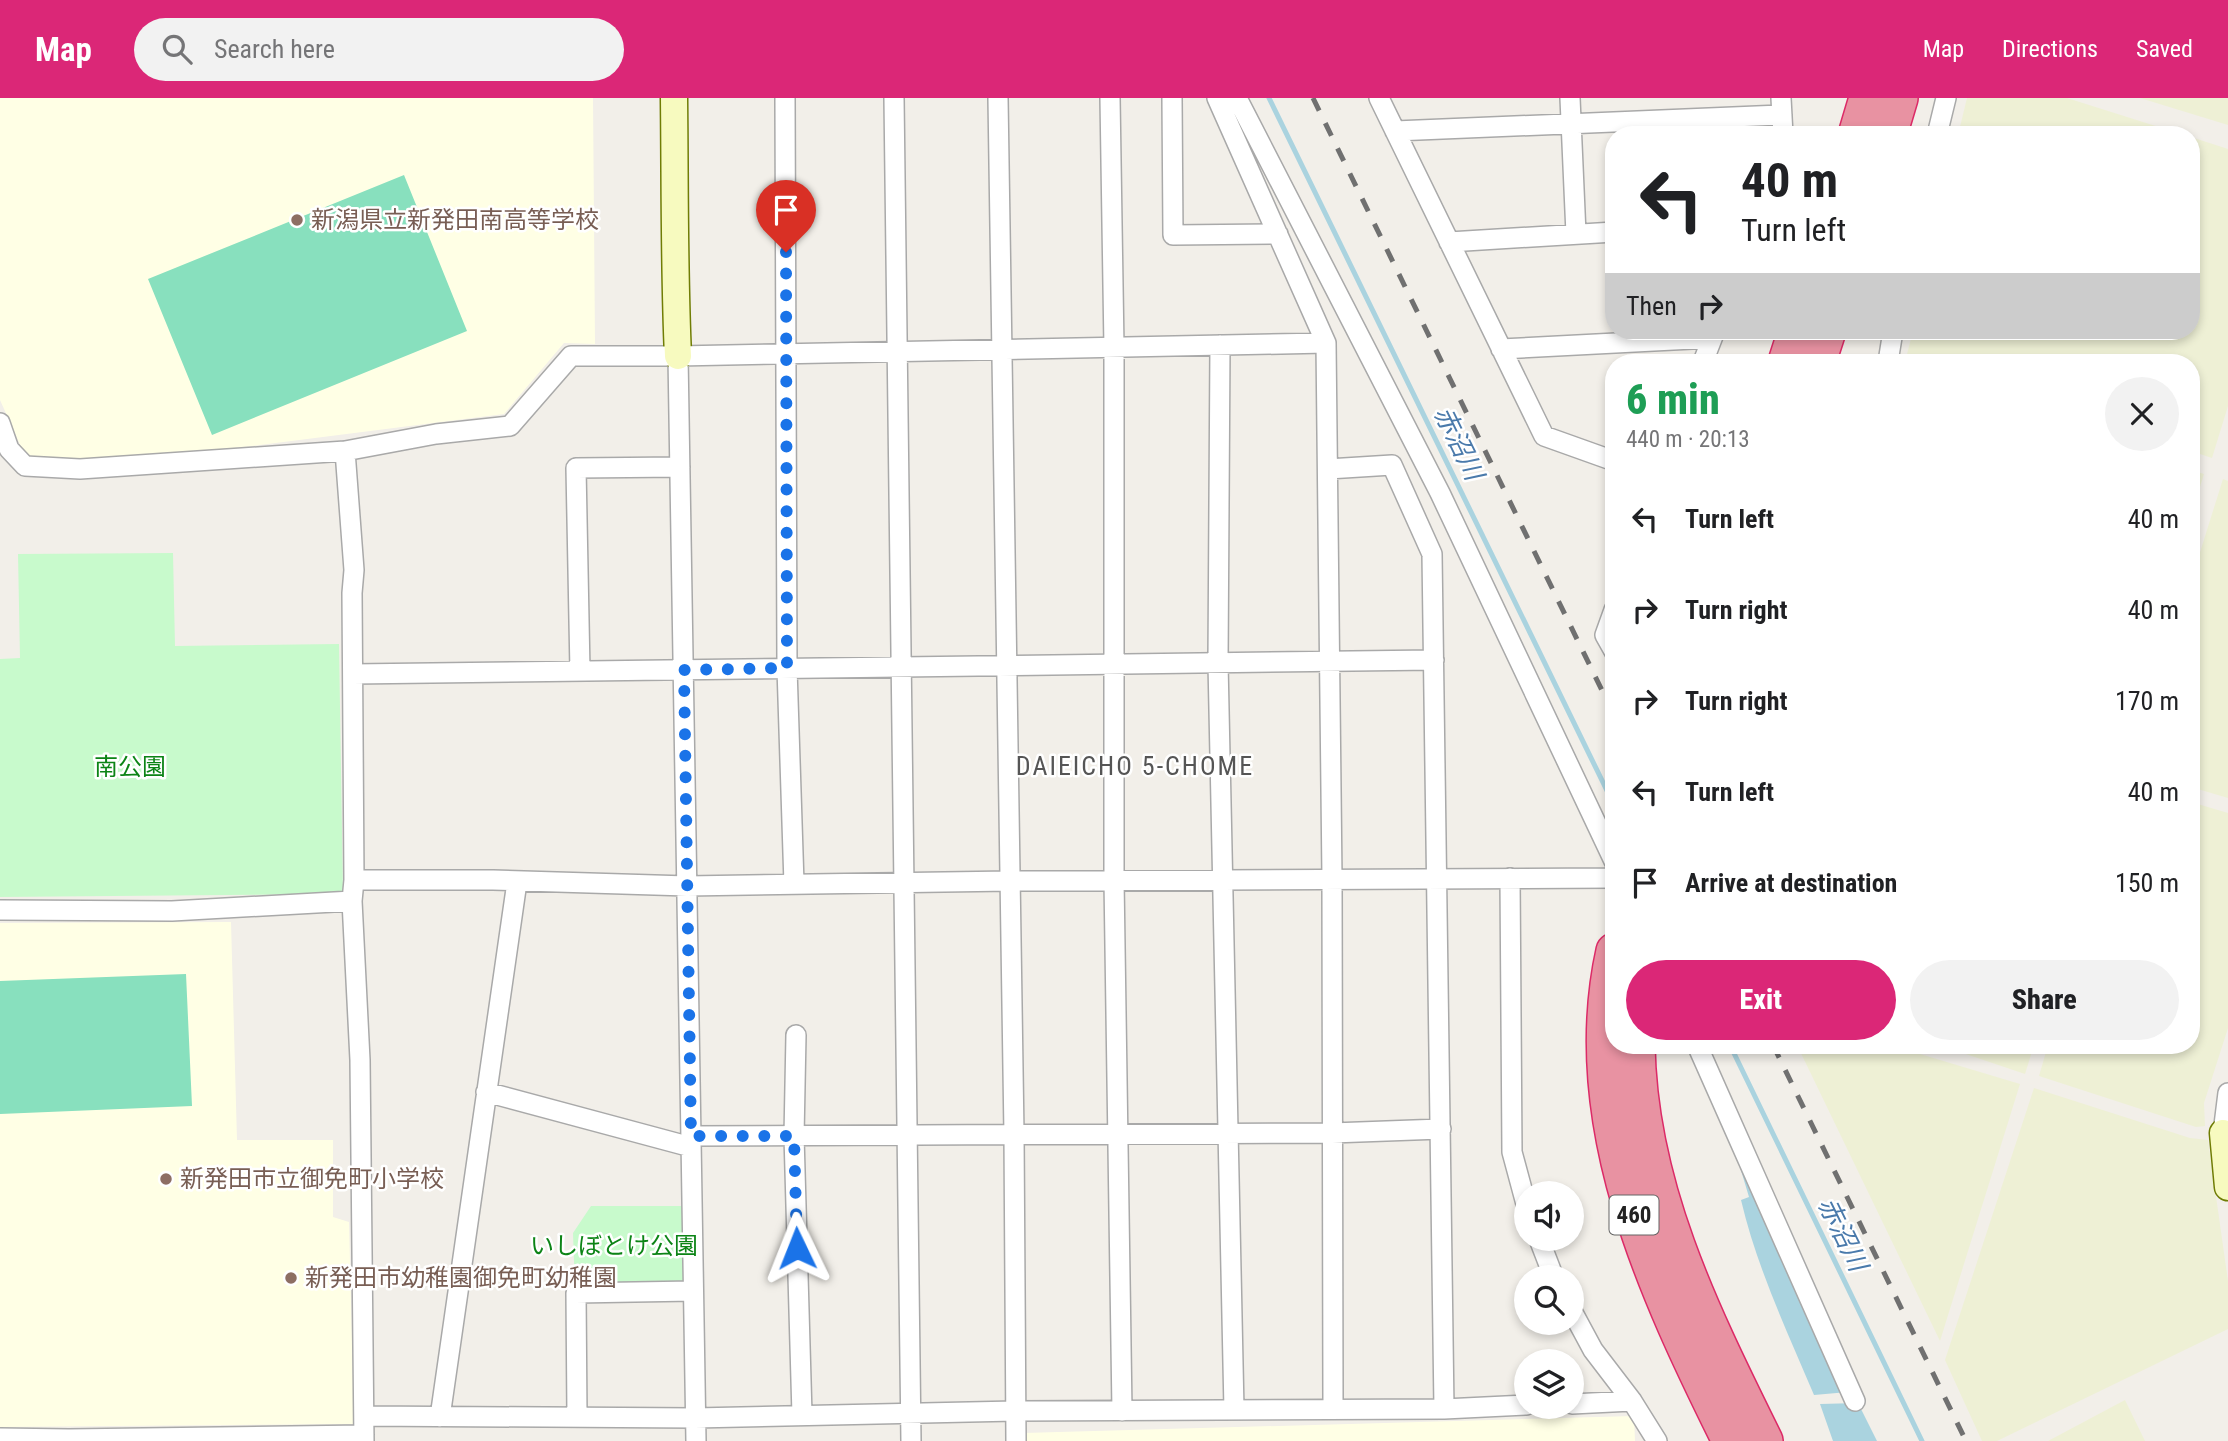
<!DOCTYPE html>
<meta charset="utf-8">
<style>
:root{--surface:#fff;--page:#f2f2f2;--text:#202124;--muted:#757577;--accent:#db2777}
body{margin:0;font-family:"Roboto Condensed","Noto Sans JP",sans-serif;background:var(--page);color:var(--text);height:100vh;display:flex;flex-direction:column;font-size:26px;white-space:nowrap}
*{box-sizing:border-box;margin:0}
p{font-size:23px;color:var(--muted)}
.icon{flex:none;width:38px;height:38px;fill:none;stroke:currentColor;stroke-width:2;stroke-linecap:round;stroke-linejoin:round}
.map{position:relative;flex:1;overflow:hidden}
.side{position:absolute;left:1605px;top:256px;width:595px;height:700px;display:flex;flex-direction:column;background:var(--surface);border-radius:28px;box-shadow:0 4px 10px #0003}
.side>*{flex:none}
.banner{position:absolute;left:1605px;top:28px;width:595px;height:214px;border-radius:28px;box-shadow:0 4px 10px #0003;background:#fff;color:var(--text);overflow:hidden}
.buttons{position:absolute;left:1514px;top:1083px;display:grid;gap:14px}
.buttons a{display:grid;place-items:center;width:70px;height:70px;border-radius:50%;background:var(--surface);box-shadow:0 4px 10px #0003;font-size:35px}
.pin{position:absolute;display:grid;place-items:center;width:60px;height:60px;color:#fff;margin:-72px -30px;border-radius:50% 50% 50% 0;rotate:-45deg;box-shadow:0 0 7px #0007}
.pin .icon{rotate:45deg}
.me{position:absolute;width:77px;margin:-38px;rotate:358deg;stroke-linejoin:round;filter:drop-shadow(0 0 5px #0008)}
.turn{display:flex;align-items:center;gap:24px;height:147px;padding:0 21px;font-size:32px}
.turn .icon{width:91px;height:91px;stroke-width:2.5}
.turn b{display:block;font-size:49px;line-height:60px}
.then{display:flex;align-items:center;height:66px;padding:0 21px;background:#0003;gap:14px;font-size:26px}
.round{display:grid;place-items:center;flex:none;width:74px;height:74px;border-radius:37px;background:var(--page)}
.head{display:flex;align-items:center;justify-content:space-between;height:119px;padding:0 21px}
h1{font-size:42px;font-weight:800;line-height:52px;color:#1e9e55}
.primary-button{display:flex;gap:14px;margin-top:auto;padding:14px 21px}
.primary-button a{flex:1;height:80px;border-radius:42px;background:var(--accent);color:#fff;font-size:28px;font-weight:800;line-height:80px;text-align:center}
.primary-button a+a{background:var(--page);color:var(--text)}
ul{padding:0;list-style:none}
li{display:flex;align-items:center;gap:21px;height:91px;padding:0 21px}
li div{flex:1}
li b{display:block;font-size:26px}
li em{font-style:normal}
header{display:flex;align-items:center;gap:42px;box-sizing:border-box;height:98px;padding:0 35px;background:var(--accent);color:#fff}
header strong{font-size:33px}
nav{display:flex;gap:38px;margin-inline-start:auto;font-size:24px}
.search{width:490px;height:63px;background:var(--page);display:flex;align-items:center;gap:18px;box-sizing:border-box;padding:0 24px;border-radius:38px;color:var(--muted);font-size:26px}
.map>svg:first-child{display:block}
</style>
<header>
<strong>Map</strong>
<div class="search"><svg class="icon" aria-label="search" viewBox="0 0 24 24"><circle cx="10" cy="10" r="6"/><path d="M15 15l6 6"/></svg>Search here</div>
<nav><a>Map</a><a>Directions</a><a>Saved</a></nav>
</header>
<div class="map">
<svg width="2228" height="1343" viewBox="0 0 2228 1343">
<rect width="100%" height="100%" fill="#f2efe9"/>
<path fill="#ffffe5" d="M0,0H593L595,246L564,245L504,316L252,348L106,363L26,360L0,302Z
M231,824L237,1042H333V1119L349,1124L354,1326L0,1329V825Z
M1634,1318L1635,1343H1023V1335Z"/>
<path fill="#eef0d5" d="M1967,0H2067L2184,37H1958Z
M2140,0H2228V27Z
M2191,39L2228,51V308L2212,360L2191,353V264H1918L1906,260L1913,233H2191Z
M2191,372L2204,376L2191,417Z
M2223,381L2228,383V700L2191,689V483Z
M2191,704L2228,715V930L2204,1005L2205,1028L2196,1029L2039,978L2048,947H2191Z
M1797,947H1890L2020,986L1940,1243Z
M1939,947H2034L2025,976Z
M2034,990L2190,1040L2208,1042L2228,1183V1231L1997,1343H1982L1945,1262Z
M2125,1302L2145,1343H2048Z"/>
<path fill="#c8facc" d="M173,455L175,548L339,546L343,796L0,799V561L20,560L18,456Z
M591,1108H682L685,1187L575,1191L573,1135Z"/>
<path fill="#88e0be" d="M404,77L467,233L212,337L148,181Z
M186,876L192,1008L0,1016V883Z"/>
<path fill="#aad3df" d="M1744,1065L1848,1294L1814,1297C1787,1233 1757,1170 1741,1102L1749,1099L1740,1069Z
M1858,1305L1877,1343H1833L1820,1306Z"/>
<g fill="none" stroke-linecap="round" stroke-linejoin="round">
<path stroke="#aad3df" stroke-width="5" d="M1269,0L1614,707
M1730,947L1922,1343"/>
<defs>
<path id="street" d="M785,0L787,570L794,786
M894,0L911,1343
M998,0L1014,1036L1016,1343
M1110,0L1114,250V782L1122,1313
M1172,0L1173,137L1278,136
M1217,0L1326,245L1332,781L1333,1311
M1237,0L1440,395L1614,763
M1379,0L1544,338L1614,363
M1570,0L1576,136
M1781,0L1783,37
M1395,33L1782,17
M1937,37L1946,0
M1449,144L1614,134
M1220,247L1218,565L1234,1312
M1501,251L1712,240
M678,258L696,1343
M1703,264L1715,233
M1888,264L1893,233
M0,325L9,351L25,368L80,371L345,353L436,336L510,328L571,258H678L1326,245
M345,353L354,472L352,495L354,782L352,803L360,962L364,1343
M1328,371L1392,367L1432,456L1444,1311
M1614,512L1605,537L1614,553
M580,573L576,370L680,369
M353,576L1434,562
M1510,780L1512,1054L1526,1106
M354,782H493L687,788L1010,783L1614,780
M0,812L172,813L352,803
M796,937L794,1038L802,1317
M1697,947L1855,1303
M486,994L691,1049
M2223,1035L2228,995
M691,1038L1332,1035L1441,1031
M1539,1141L1554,1180
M1572,1213L1593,1252L1632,1303L1657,1343
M1572,1306L1632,1303
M364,1318L695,1320L1015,1313L1444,1311L1526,1307
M440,1319L517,784
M577,1319L576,1195L693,1193
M0,1340L69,1341L364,1337"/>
<path id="secondary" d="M674,0C675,86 674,172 678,258
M2223,1035L2228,1089"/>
<path id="highway" d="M1856,37L1867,0
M1889,37L1900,0
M1786,264L1796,233
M1818,264L1828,233
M1614,853C1576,1024 1656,1194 1730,1343
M1637,947C1639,1090 1703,1217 1765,1343"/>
</defs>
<use href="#street" stroke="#a9a9a9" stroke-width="22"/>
<use href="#secondary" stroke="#707d05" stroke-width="29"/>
<use href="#highway" stroke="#dc2a67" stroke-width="38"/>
<use href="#street" stroke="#fff" stroke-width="19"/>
<use href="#secondary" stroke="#f7fabf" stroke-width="26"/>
<use href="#highway" stroke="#e892a2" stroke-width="35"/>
<path stroke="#707070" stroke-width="5" stroke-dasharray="14 14" stroke-linecap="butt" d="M1313,0L1614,617
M1773,947L1966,1343"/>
</g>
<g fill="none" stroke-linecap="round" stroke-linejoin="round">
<path stroke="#1a73e8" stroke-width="12" stroke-dasharray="0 21.6" d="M786,154L787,570L684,572L691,1038H794L797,1150"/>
</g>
<g fill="#8d6e63" stroke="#fff" stroke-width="2.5">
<circle cx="297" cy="122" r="7"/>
<circle cx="166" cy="1081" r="7"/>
<circle cx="291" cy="1180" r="7"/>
</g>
<g text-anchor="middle" stroke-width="5" stroke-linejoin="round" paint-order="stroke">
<rect fill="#fff" stroke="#646464" stroke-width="2" x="1609.5" y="1097.5" width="49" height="39" rx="5"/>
<g font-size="23" font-weight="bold" fill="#222">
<text x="1634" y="1125">460</text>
</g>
<g font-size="24" fill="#785e54" stroke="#fff" text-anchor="start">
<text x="311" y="130">新潟県立新発田南高等学校</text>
<text x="180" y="1089">新発田市立御免町小学校</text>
<text x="305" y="1188">新発田市幼稚園御免町幼稚園</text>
</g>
<g font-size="24" fill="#0c8416" stroke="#fff">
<text x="130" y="677">南公園</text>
<text x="614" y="1156">いしぼとけ公園</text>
</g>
<g font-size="26" font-style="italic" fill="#4a7aab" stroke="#fff">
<text transform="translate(1459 345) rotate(64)" y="9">赤沼川</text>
<text transform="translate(1843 1136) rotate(64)" y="9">赤沼川</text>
</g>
<g font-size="26" letter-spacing="2" fill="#555" stroke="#fff">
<text x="1135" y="677">DAIEICHO 5-CHOME</text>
</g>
</g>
</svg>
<div class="buttons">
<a><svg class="icon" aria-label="sound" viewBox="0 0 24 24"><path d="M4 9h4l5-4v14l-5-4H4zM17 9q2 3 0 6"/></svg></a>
<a><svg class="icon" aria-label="search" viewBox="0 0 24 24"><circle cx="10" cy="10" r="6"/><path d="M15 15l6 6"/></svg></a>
<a><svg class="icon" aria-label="layers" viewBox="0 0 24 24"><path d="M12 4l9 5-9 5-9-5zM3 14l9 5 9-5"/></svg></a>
</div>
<div class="pin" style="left:786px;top:154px;background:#d93025"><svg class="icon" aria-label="arrive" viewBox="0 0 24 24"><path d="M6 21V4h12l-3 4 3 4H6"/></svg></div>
<svg class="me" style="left:797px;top:1150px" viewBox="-20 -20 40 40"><path d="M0-17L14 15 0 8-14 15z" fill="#1a73e8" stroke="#fff" stroke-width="4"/></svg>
<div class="banner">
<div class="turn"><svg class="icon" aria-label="left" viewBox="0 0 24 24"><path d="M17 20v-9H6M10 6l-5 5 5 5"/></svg><div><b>40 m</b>Turn left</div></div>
<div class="then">Then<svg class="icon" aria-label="right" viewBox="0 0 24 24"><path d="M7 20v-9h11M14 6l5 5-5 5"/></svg></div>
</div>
<section class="side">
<div class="head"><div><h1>6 min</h1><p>440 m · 20:13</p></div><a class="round"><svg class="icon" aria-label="close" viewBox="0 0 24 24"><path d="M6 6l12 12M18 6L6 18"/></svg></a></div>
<ul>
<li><svg class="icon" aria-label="left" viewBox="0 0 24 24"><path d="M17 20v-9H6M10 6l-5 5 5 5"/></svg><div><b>Turn left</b></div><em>40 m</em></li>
<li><svg class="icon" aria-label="right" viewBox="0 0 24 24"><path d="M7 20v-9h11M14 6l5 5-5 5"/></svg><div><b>Turn right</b></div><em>40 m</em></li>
<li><svg class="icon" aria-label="right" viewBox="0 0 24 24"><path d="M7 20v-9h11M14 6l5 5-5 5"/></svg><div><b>Turn right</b></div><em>170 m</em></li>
<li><svg class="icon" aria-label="left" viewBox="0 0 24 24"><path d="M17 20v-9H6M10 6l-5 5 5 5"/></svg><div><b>Turn left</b></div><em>40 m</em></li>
<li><svg class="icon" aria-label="arrive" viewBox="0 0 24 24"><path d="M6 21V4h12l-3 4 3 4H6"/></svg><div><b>Arrive at destination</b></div><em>150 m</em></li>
</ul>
<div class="primary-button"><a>Exit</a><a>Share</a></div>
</section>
</div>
